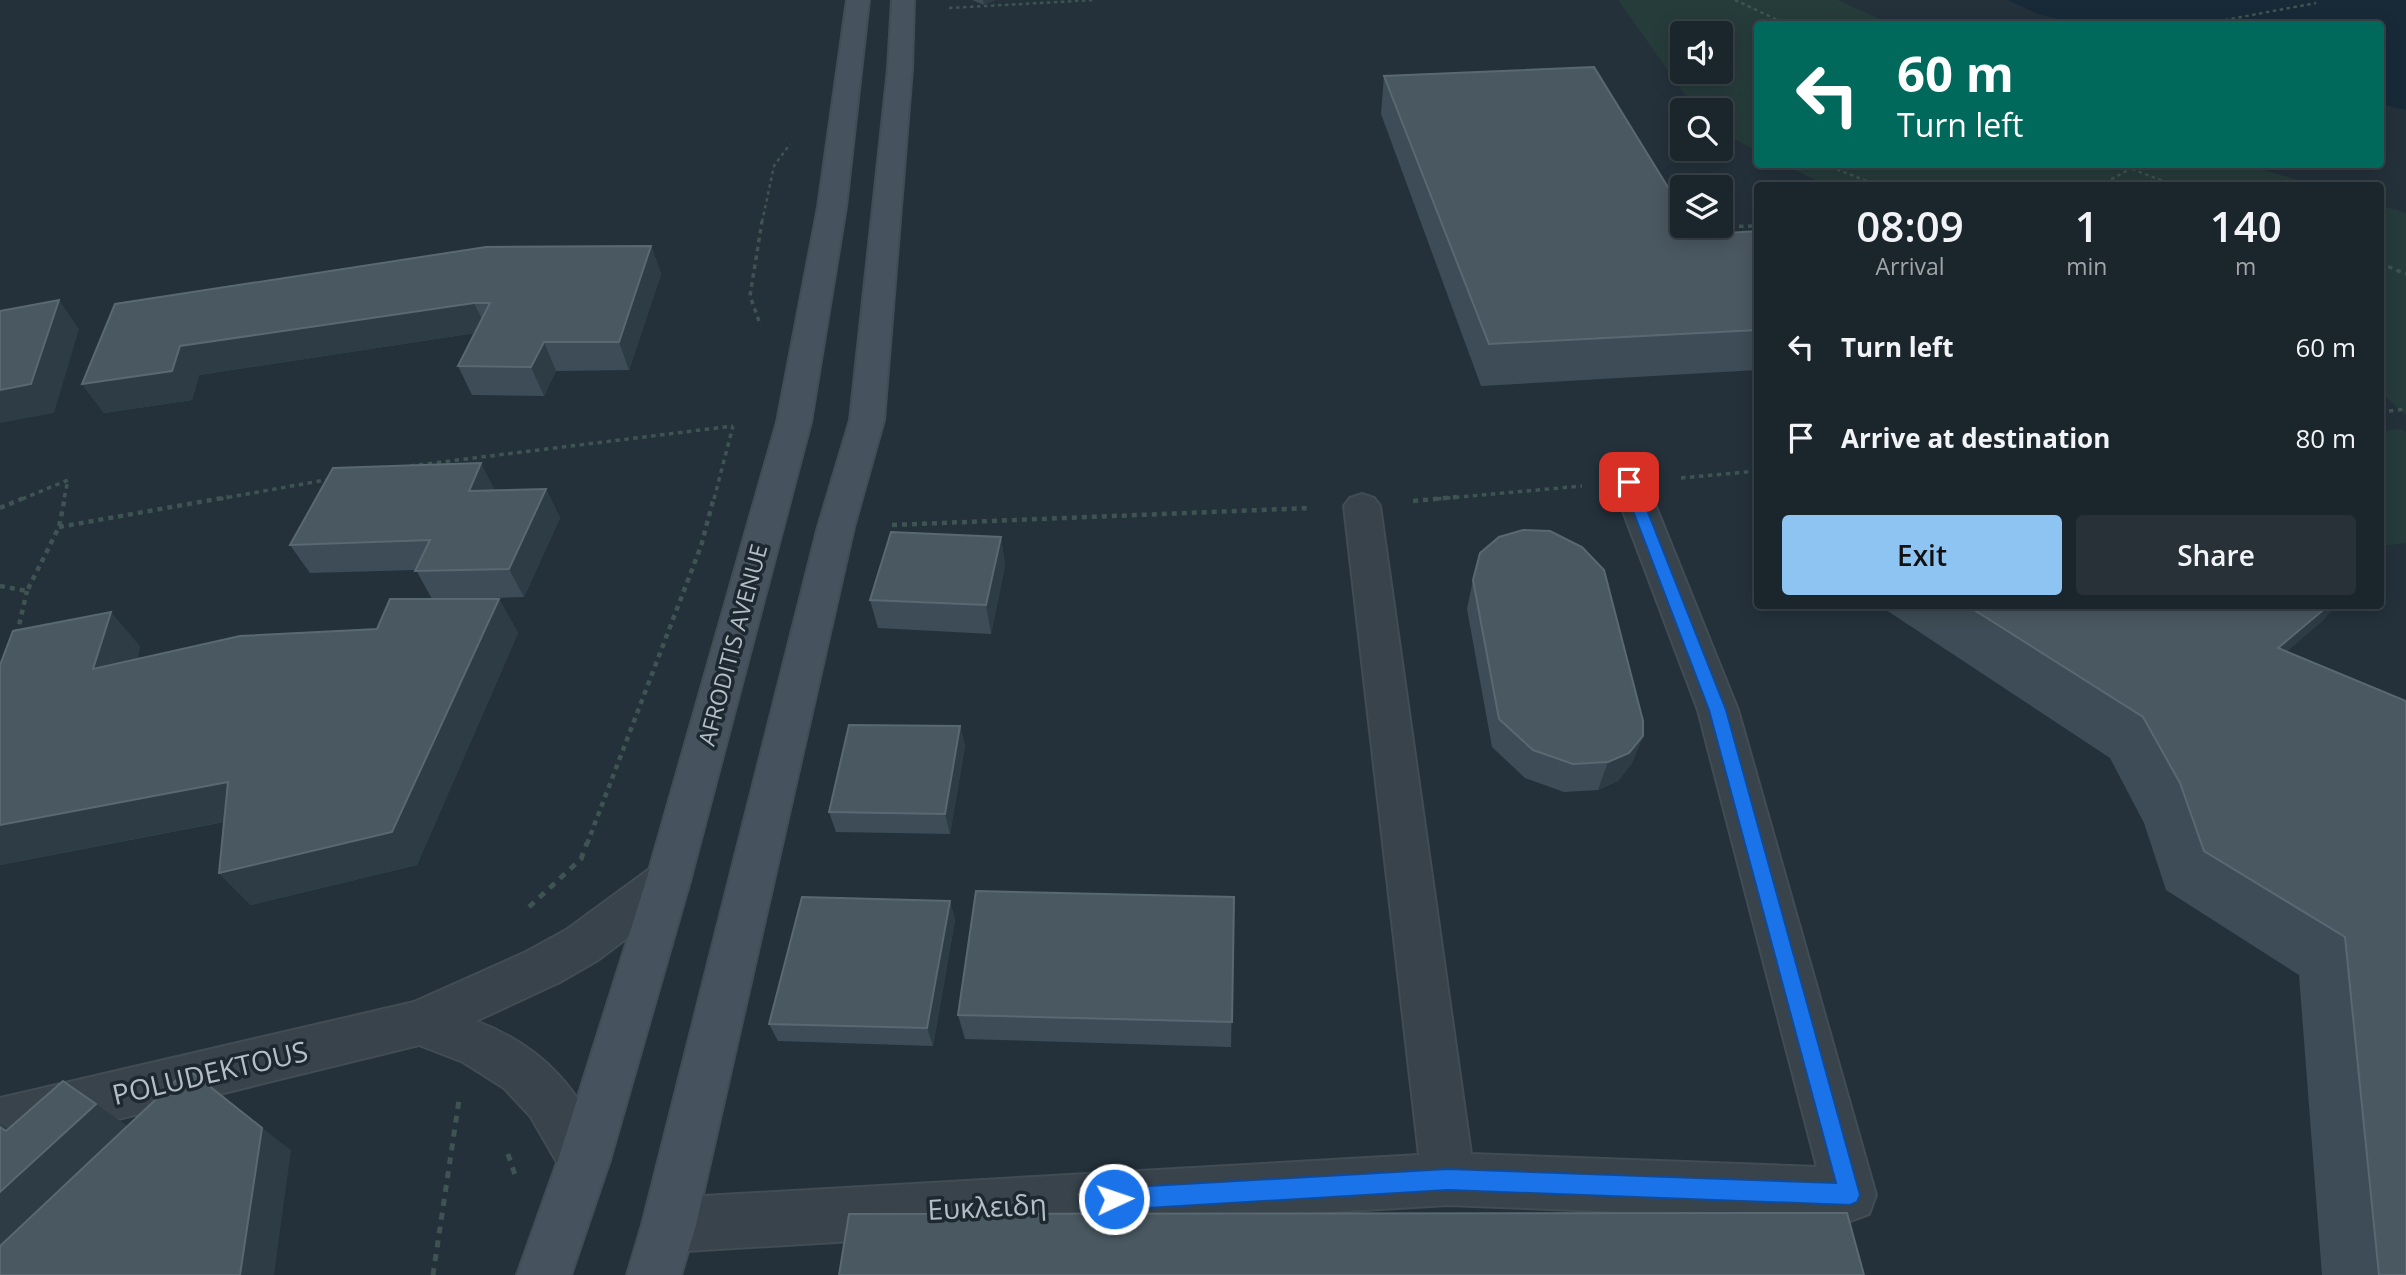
<!DOCTYPE html>
<meta charset="utf-8">
<style>
:root{--surface:#1b252c;--page:#283138;--text:#f1f3f6;--muted:#a0a5a9;--line:#394248;--accent:#8dc4f1}
body{margin:0;font-family:"Open Sans",sans-serif;background:var(--page);color:var(--text);height:100vh;display:flex;flex-direction:column;font-size:26px;white-space:nowrap}
*{box-sizing:border-box;margin:0}
p{font-size:23px;color:var(--muted)}
.icon{flex:none;width:38px;height:38px;fill:none;stroke:currentColor;stroke-width:2;stroke-linecap:round;stroke-linejoin:round}
.map{position:relative;flex:1;overflow:hidden}
.panel{position:absolute;left:1754px;top:182px;width:630px;height:427px;display:flex;flex-direction:column;background:var(--surface);border-radius:7px;box-shadow:0 4px 18px #0003,0 0 0 2px var(--line)}
.panel>*{flex:none}
.banner{position:absolute;left:1754px;top:21px;width:630px;height:147px;border-radius:7px;box-shadow:0 4px 18px #0003,0 0 0 2px var(--line);background:#00695c;color:#fff;overflow:hidden}
.controls{position:absolute;left:1670px;top:21px;display:grid;gap:14px}
.controls a{display:grid;place-items:center;width:63px;height:63px;border-radius:7px;background:var(--surface);box-shadow:0 4px 18px #0003,0 0 0 2px var(--line);font-size:35px}
.pin{position:absolute;display:grid;place-items:center;width:60px;height:60px;color:#fff;margin:-30px;border-radius:14px;box-shadow:0 4px 10px #0006}
.me{position:absolute;width:77px;margin:-38px;rotate:87deg;stroke-linejoin:round;filter:drop-shadow(0 0 5px #0008)}
.turn{display:flex;align-items:center;gap:24px;height:147px;padding:0 28px;font-size:32px}
.turn .icon{width:91px;height:91px;stroke-width:2.5}
.turn b{display:block;font-size:49px;line-height:60px}
.eta{display:flex;justify-content:space-evenly;align-items:center;height:119px;text-align:center}
.eta b{font-size:42px;font-weight:600;line-height:49px}
.button{display:flex;gap:14px;margin-top:auto;padding:14px 28px}
.button a{flex:1;height:80px;border-radius:7px;background:var(--accent);color:#111;font-size:28px;font-weight:600;line-height:80px;text-align:center}
.button a+a{background:var(--page);color:var(--text)}
ul{padding:0;list-style:none}
li{display:flex;align-items:center;gap:21px;height:91px;padding:0 28px}
li div{flex:1}
li b{display:block;font-size:26px}
li em{font-style:normal}
.map>svg:first-child{display:block}
</style>
<div class="map">
<svg width="2406" height="1275" viewBox="0 0 2406 1275">
<rect width="100%" height="100%" fill="#24313b"/>
<path fill="#263c3b" fill-rule="evenodd" d="M1618,0H1838L1890,24H1757V151L1720,132V110H1696ZM1682,33H1720V72H1682Z
M2247,165L2315,185L1829,186L1784,165Z
M2380,205L2406,213V415L2380,392Z
M2402,429L2406,433V543L2380,546V431Z"/>
<path fill="#182a38" d="M2008,0H2406V110L2380,104V24H2077L2038,14Z"/>
<g fill="none" stroke-linecap="round" stroke-linejoin="round">
<defs>
<path id="minor" d="M1629,470L1641,474L1646,482L1738,710L1876,1195L1869,1214L1850,1221L1448,1205L669,1252L650,1244L642,1225L650,1206L669,1198L1419,1155L1344,506L1350,498L1362,494L1374,498L1380,506L1471,1154L1817,1167L1698,710L1612,482L1617,474Z
M668,862L684,867L690,881L684,895L598,960L560,982L476,1021C546,1048 581,1091 610,1160L602,1178L584,1186L566,1178L531,1117L504,1088L463,1062L419,1045L0,1148V1098L414,1002L526,952L566,930L652,867Z"/>
<path id="secondary" d="M847,0H869L846,207L811,422L690,881L610,1160L571,1275H517L558,1160L646,881L777,422L818,207Z
M892,0H914L912,69L884,420L854,527L696,1225L681,1275H627L642,1225L818,527L850,420L888,69Z"/>
</defs>
<use href="#minor" stroke="#414c54" stroke-width="4"/>
<use href="#secondary" stroke="#414c54" stroke-width="4"/>
<path stroke="#3f5452" stroke-width="2.5" stroke-dasharray="3.5 3.5" stroke-linecap="butt" d="M1735,0L1786,24
M949,8L1094,0
M2204,24L2316,3
M1824,164L1879,186
M2119,164L2176,186
M2099,186L2130,169
M762,222L774,166L790,144"/>
<path stroke="#3f5452" stroke-width="3.5" stroke-dasharray="4.5 4.5" stroke-linecap="butt" d="M1694,227L1757,226
M2380,263L2406,274
M759,321L750,296L762,221
M2380,412L2406,409
M401,467L733,426
M1681,478L1757,471
M22,499L68,480L64,499
M219,499L331,479
M714,499L733,426
M1437,499L1582,486"/>
<path stroke="#3f5452" stroke-width="4.5" stroke-dasharray="5 5" stroke-linecap="butt" d="M1413,501L1457,497
M0,508L26,497
M892,525L1310,508
M59,527L228,497
M0,586L27,591L59,527L65,497
M17,634L27,591
M587,844L701,546L714,497"/>
<path stroke="#3f5452" stroke-width="5" stroke-dasharray="7 7" stroke-linecap="butt" d="M529,907L581,859L587,843
M508,1154L515,1175
M433,1275L459,1100"/>
<use href="#minor" fill="#38434b" fill-rule="evenodd"/>
<use href="#secondary" fill="#46535e" fill-rule="evenodd"/>
</g>
<path fill="#3d4c56" d="M972,0H995L984,5Z
M1384,76L1697,235L1757,231V370L1481,386L1381,114Z
M651,246L661,274L629,370L556,371L544,396L472,395L458,366L475,333L199,375L192,400L104,413L82,384Z
M546,489L560,518L524,597L459,599H499L518,633L417,865L251,905L219,873L224,822L0,865L140,646L137,659L377,629L432,599L416,570L310,573L290,545L495,491Z
M1001,537L1005,566L991,634L878,628L870,600Z
M1473,580L1643,736L1632,763L1618,781L1598,790L1564,792L1525,778L1492,747L1467,609Z
M1880,606H2336L2321,622L2287,651L2406,701V1275H2322L2299,975L2166,890L2144,823L2110,758Z
M960,726L965,746L950,834L836,832L829,812Z
M1234,897L1231,1047L965,1039L958,1015Z
M950,901L955,920L933,1046L778,1041L769,1024Z"/>
<path fill="#2e3c46" d="M983,0H995L984,5Z
M651,246L661,274L629,370L619,342Z
M59,300L79,329L54,413L0,423V390Z
M474,303L488,331L199,375L192,400L104,413L82,384L180,346Z
M544,342L556,371L544,396L531,367Z
M481,463L496,492L469,491Z
M546,489L560,518L524,597L509,569Z
M1001,537L1005,566L991,634L986,605Z
M499,599L518,633L417,865L251,905L219,873Z
M2328,606H2336L2321,622L2242,689L2278,648Z
M111,612L140,646L124,703L93,669Z
M960,726L965,746L950,834L945,814Z
M1643,736L1632,763L1618,781L1598,790L1608,762Z
M228,782L258,815L0,865V825Z
M950,901L955,920L933,1046L927,1028Z
M63,1081L136,1132L0,1261V1124L19,1135Z
M262,1128L291,1150L274,1275H240Z"/>
<path fill="#4a5862" stroke="#5a6872" stroke-width="2" d="M1594,67L1682,210V226H1691L1697,235L1757,231V330L1489,344L1384,76Z
M651,246L619,342H544L531,367L458,366L490,303H474L180,346L172,371L82,384L115,304L486,247Z
M59,300L31,384L0,390V311Z
M481,463L469,491L546,489L509,569L415,571L430,540L290,545L333,468Z
M1523,530L1550,531L1582,547L1604,570L1643,721V736L1629,753L1608,762L1573,764L1533,750L1499,719L1473,580L1480,553L1499,537Z
M891,532L1001,537L986,605L870,600Z
M390,599H499L392,832L219,873L228,782L0,825V665L13,631L111,612L93,669L240,636L377,629Z
M1968,606H2328L2278,648L2406,701V1275H2379L2345,937L2204,851L2180,783L2143,717Z
M849,725L960,726L945,814L829,812Z
M976,891L1234,897L1232,1022L958,1015Z
M802,897L950,901L927,1028L769,1024Z
M188,1069L262,1128L240,1275H0V1246Z
M63,1081L96,1104L0,1192V1127L6,1131Z
M1847,1213L1864,1275H839L849,1214Z"/>
<path fill="#1a73e8" stroke="#114b97" stroke-width="2" d="M1629,477L1636,482L1726,710L1860,1195L1857,1202L1850,1205L1448,1190L1114,1210L1106,1207L1103,1199L1106,1191L1114,1188L1448,1169L1836,1183L1709,710L1622,482Z"/>
<g text-anchor="middle" stroke-width="7" stroke-linejoin="round" paint-order="stroke">
<g font-size="23" fill="#b3bec6" stroke="#1d2830">
<text transform="translate(733 645) rotate(-75)" y="8">AFRODITIS AVENUE</text>
</g>
<g font-size="28" fill="#b3bec6" stroke="#1d2830">
<text transform="translate(210 1073) rotate(-13)" y="10">POLUDEKTOUS</text>
<text transform="translate(987 1207) rotate(-3)" y="10">Ευκλειδη</text>
</g>
</g>
</svg>
<div class="controls">
<a><svg class="icon" aria-label="sound" viewBox="0 0 24 24"><path d="M4 9h4l5-4v14l-5-4H4zM17 9q2 3 0 6"/></svg></a>
<a><svg class="icon" aria-label="search" viewBox="0 0 24 24"><circle cx="10" cy="10" r="6"/><path d="M15 15l6 6"/></svg></a>
<a><svg class="icon" aria-label="layers" viewBox="0 0 24 24"><path d="M12 4l9 5-9 5-9-5zM3 14l9 5 9-5"/></svg></a>
</div>
<div class="pin" style="left:1629px;top:482px;background:#d93025"><svg class="icon" aria-label="arrive" viewBox="0 0 24 24"><path d="M6 21V4h12l-3 4 3 4H6"/></svg></div>
<svg class="me" style="left:1114px;top:1199px" viewBox="-20 -20 40 40"><circle r="17" fill="#1a73e8" stroke="#fff" stroke-width="3"/><path d="M0-11L8 9 0 5-8 9z" fill="#fff"/></svg>
<div class="banner">
<div class="turn"><svg class="icon" aria-label="left" viewBox="0 0 24 24"><path d="M17 20v-9H6M10 6l-5 5 5 5"/></svg><div><b>60 m</b>Turn left</div></div>
</div>
<section class="panel">
<div class="eta">
<div><b>08:09</b><p>Arrival</p></div>
<div><b>1</b><p>min</p></div>
<div><b>140</b><p>m</p></div>
</div>
<ul>
<li><svg class="icon" aria-label="left" viewBox="0 0 24 24"><path d="M17 20v-9H6M10 6l-5 5 5 5"/></svg><div><b>Turn left</b></div><em>60 m</em></li>
<li><svg class="icon" aria-label="arrive" viewBox="0 0 24 24"><path d="M6 21V4h12l-3 4 3 4H6"/></svg><div><b>Arrive at destination</b></div><em>80 m</em></li>
</ul>
<div class="button"><a>Exit</a><a>Share</a></div>
</section>
</div>
